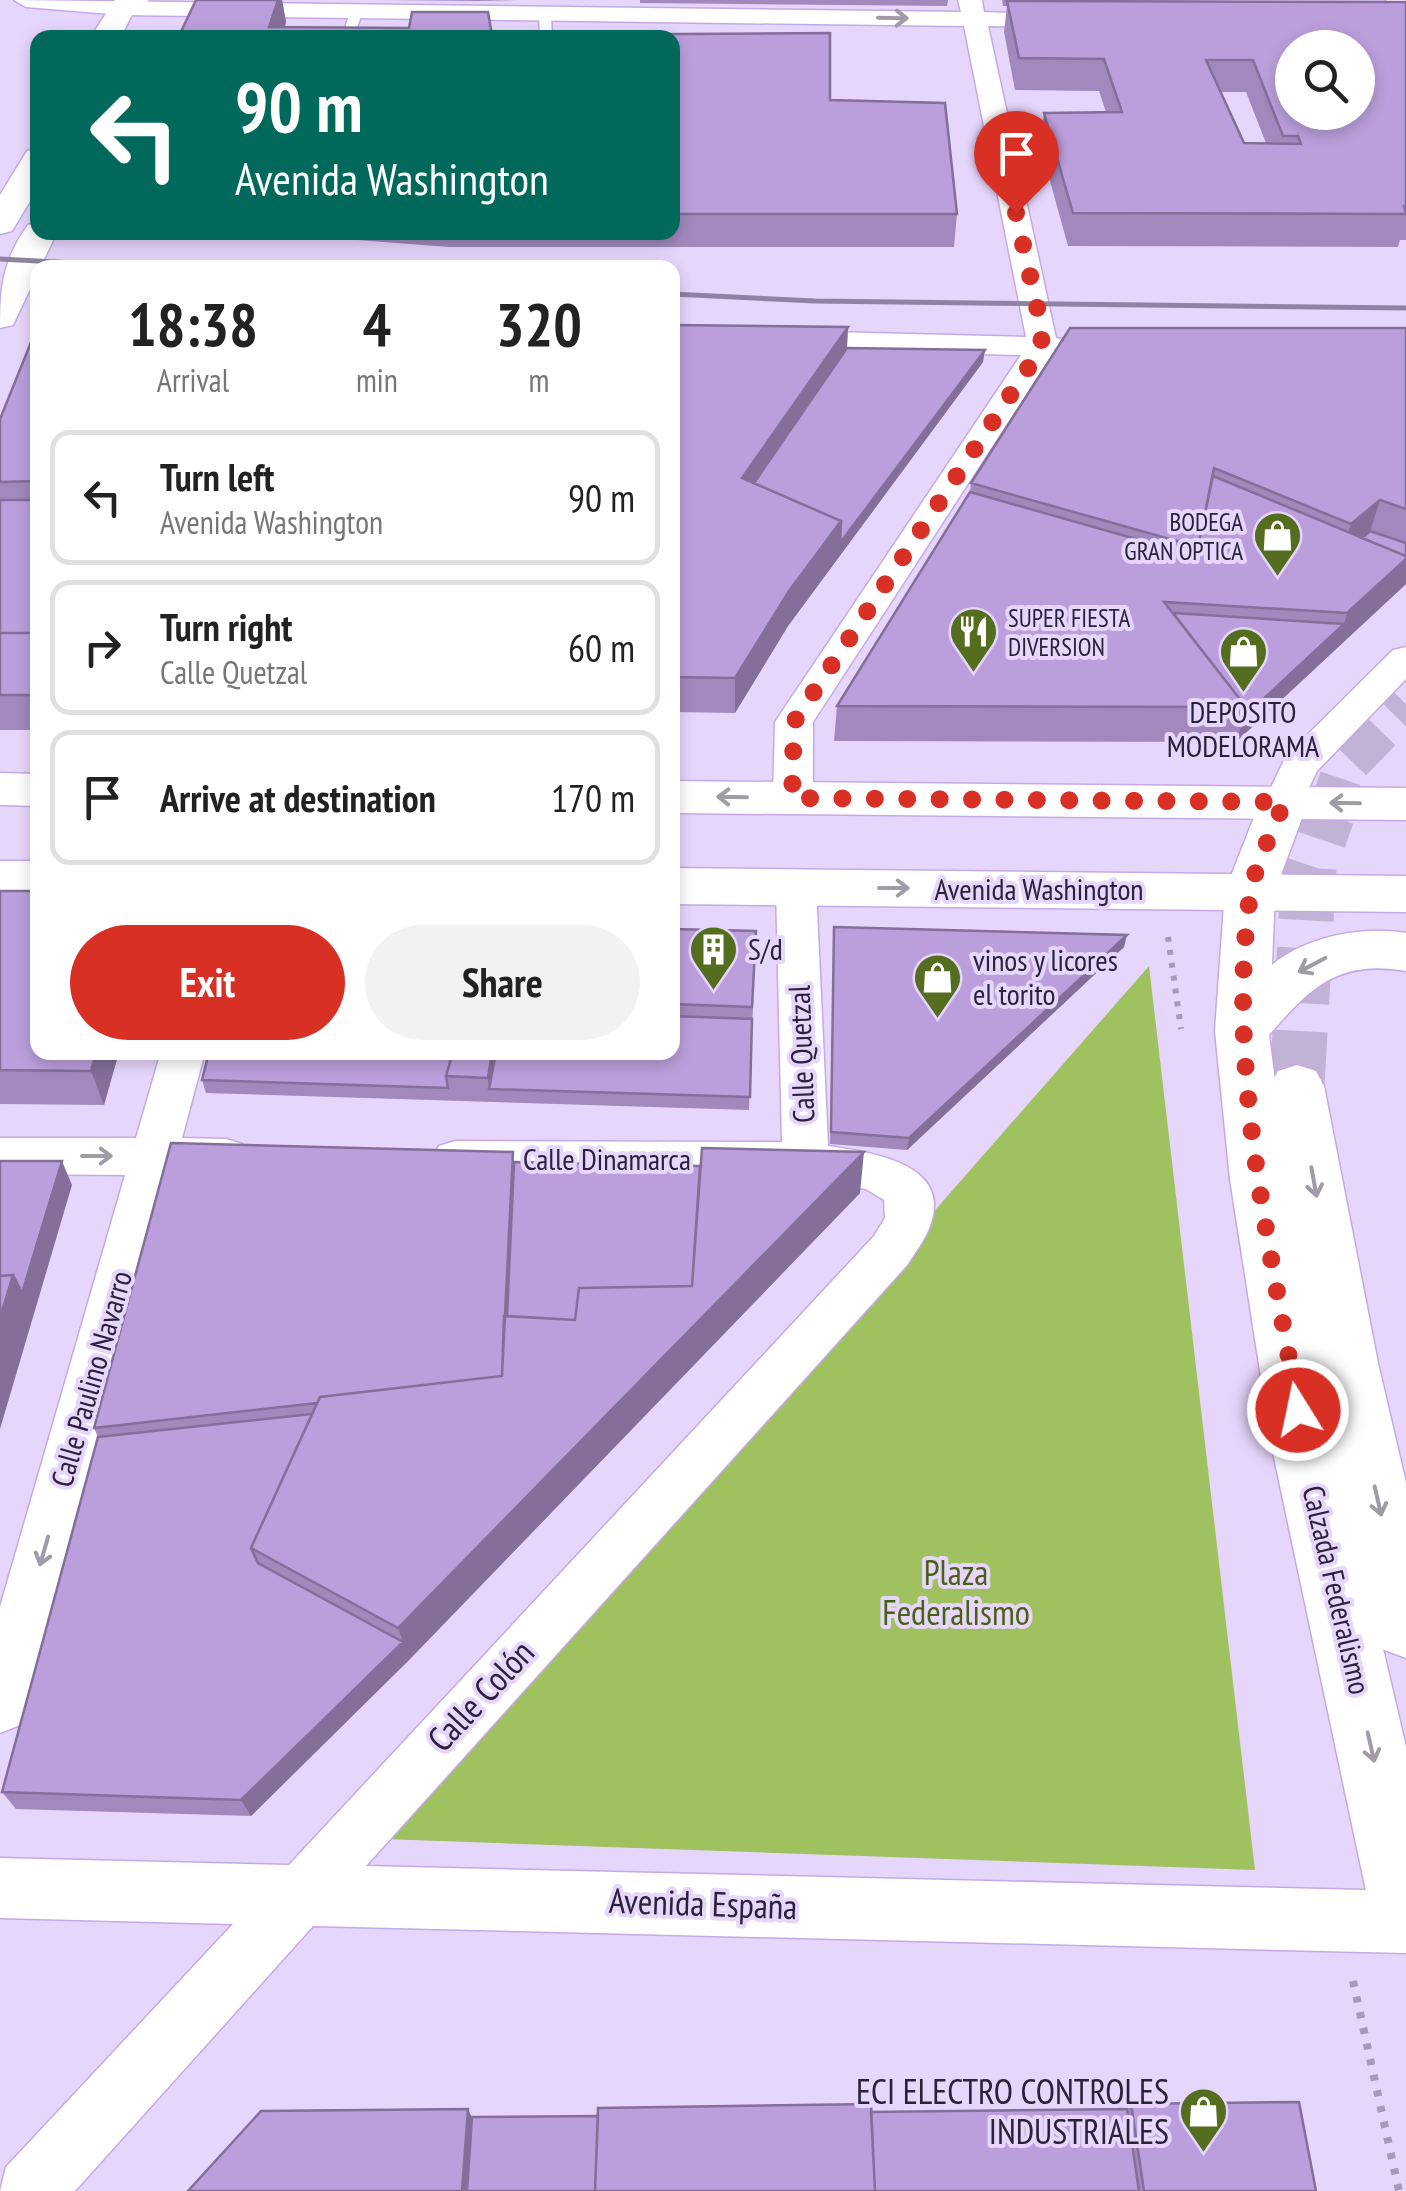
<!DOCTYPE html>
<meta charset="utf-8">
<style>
:root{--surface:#fff;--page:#f2f2f2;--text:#222;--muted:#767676;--line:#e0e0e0;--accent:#d93025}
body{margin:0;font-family:"PT Sans Narrow",sans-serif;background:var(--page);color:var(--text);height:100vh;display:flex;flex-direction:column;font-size:38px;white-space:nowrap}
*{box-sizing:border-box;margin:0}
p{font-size:32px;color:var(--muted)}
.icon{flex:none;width:55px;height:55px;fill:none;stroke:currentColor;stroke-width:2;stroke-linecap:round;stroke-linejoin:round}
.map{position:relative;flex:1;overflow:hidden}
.side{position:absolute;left:30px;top:260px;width:650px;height:800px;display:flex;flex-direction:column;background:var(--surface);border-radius:20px;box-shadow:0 5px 15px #0003}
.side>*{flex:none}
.hud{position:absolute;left:30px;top:30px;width:650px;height:210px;border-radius:20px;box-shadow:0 5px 15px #0003;background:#00695c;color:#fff;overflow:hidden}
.tools{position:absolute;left:1275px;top:30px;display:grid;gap:20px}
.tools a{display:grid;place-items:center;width:100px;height:100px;border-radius:50%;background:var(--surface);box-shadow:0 5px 15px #0003;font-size:50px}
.pin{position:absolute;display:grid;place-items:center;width:85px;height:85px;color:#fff;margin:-102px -42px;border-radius:50% 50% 50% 0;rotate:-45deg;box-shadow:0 0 10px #0007}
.pin .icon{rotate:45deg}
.me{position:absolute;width:110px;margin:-55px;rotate:350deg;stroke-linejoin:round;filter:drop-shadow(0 0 8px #0008)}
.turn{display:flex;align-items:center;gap:35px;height:210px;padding:0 40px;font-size:45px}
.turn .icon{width:130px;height:130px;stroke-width:2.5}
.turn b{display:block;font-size:70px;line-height:85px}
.eta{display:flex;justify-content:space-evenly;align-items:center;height:170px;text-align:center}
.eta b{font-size:60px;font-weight:800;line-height:70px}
.button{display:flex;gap:20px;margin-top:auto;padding:20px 40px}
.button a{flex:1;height:115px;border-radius:60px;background:var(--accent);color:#fff;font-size:40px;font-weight:800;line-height:115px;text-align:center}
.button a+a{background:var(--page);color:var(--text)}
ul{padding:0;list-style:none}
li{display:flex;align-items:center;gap:30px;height:135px;margin:0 20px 15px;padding:0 20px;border:5px solid var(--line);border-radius:20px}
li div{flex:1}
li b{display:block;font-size:38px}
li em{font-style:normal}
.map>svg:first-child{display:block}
</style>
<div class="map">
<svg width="1406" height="2191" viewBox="0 0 1406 2191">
<rect width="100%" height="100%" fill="#e7d6fc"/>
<path fill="#9fc15f" d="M1149,966L1255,1870L384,1839Z"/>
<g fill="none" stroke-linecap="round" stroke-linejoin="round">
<path stroke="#c2b2d5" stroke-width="42" stroke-dasharray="42 21" stroke-linecap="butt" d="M1327,818L1344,768L1406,704"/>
<path stroke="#c2b2d5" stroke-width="55" stroke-dasharray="55 28" stroke-linecap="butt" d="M1297,1086L1309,868L1327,815"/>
<defs>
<path id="service" d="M356,8L362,12L354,38H342L350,12Z
M545,10L551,14L552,38H540L539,14Z"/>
<path id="minor" d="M14,0L961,12L958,0H982L984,12L1071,15L1075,20L1063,27L988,26L1056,338L1075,341L1079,347L1075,353L1051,356L813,722V798L807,807L793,811L779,807L773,798L775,722L1021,355L672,346V328L1026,337L964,26L122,15L26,7Z
M1386,0H1406V21L1398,19Z
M1406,647V679L1317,771L1298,811L1284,815L1270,811L1264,802L1286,756L1393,650Z
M796,874L810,878L816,888L828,1146C868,1152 951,1162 931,1223C927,1237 916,1251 908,1264L366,1866L1406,1891V1953L313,1926L75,2191H0L6,2167L233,1924L0,1918V1858L289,1865L874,1236L885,1218L884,1200L866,1189L806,1179L455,1177L439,1172L432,1159L439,1146L455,1141L782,1142L776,888L782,878Z
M161,1052H205L182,1138L226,1139L242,1144L249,1157L242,1170L226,1175H172L28,1705L20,1725L0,1733V1607L125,1175L0,1174V1138H136Z"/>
<path id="secondary" d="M1284,786L1301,791L1308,802L1275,891L1272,965C1307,936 1362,926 1406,933V971C1338,959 1310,988 1269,1035L1288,1179L1336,1448L1406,1747V1942L1380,1931L1369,1905L1272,1448L1230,1179L1215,1031L1225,891L1260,802L1267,791Z"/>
<path id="primary" d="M115,0H149L133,13L120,38H90Z
M38,148V188L12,231L0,234V195L27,151Z
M38,222V232H57L13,325L0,328C0,286 3,260 28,225Z
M0,773L38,774V806L0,805Z
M672,781L1406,788V820L672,813Z
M0,861H38V897H0Z
M672,868L1406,876V912L672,904Z
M1297,1065L1316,1071L1324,1086L1378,1363L1406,1483V1658L1382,1649L1372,1626L1316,1363L1270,1086L1278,1071Z"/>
</defs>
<use href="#service" stroke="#c5a9e6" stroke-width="3"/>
<use href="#minor" stroke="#c5a9e6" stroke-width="3"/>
<use href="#secondary" stroke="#c5a9e6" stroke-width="3"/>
<use href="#primary" stroke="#c5a9e6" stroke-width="3"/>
<path stroke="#a899ba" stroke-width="6" stroke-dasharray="5 8" stroke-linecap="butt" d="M1168,937L1181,1029"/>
<path stroke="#a899ba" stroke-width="8" stroke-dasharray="6 10" stroke-linecap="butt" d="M1353,1981L1399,2191"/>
<use href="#service" fill="#fff" fill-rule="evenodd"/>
<use href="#minor" fill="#fff" fill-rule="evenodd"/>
<use href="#secondary" fill="#fff" fill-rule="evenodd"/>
<use href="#primary" fill="#fff" fill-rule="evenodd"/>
<path stroke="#9082a2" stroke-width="5" d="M0,259L167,268
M672,294L815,301L1406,308"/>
</g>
<path fill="#a189bd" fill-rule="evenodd" d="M196,0H282L286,22L285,27L409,28L412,12H488L492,35L830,33V100L945,103L957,214L954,247H449L253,232H672V38H178Z
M381,0H521L478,1Z
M640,0H948L947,6L640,3Z
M1002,0L1406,2V240H1400L1398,247L1068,246L1040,145L1044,113L1106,112L1099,91L1015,90L1004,32L1007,6H1003ZM1220,92H1246L1266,143H1244Z
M38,325V730H0V419Z
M672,325L848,327L847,348L983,362L788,626L735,713L672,712Z
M1406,328V584L1236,742L834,741L837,706L970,492L971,483Z
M0,891L38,1052H119L104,1105L0,1104Z
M834,927L1124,947L907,1150L830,1144Z
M672,929L756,931L749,1110L206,1093L202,1080L672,1052Z
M513,1152L514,1162L860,1193L409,1660L251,1816L16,1809L2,1792L98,1437L94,1428Z
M1131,2104L1316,2191H188L472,2117L1127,2109Z"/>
<path fill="#836f9a" d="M278,0H282L286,22L281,38L269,27Z
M848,327L846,361L748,503L742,478Z
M985,350L983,362L788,626L735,713V678L789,591L841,521Z
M1380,500L1366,544L1337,567L1351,524Z
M1406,559V584L1236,742L1244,717L1344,624L1347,613Z
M1127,935L1124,947L907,1150L909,1138Z
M96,1052H119L104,1105L91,1071Z
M492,1052H500L489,1089L488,1078Z
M864,1152L860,1193L409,1660L251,1816L241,1800L403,1642L398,1628Z
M62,1161L72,1185L0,1429V1318L13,1275Z
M468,2109L477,2128L473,2191H462Z"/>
<path fill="#bb9fdc" stroke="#836f9a" stroke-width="2.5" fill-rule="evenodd" d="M196,0H278L269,27L409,28L412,12H488L492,35L830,33V100L945,103L957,214H672V38H178Z
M1007,1L1406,2V206H1404L1406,214L1073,213L1044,113L1122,112L1104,59L1019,58ZM1292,48H1358V112H1292ZM1206,60H1253L1283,136H1298L1301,144L1244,143Z
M38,325V481L0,482V419Z
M672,325L848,327L742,478L841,521L789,591L735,678L672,677Z
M1070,328H1406V509L1380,500L1351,524L1214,468L1198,547L971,483Z
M847,348L985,350L840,543L841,521L754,483Z
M1213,476L1406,556V559L1347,613L1164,602L1246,707L837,706L970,492L1196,556Z
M0,500H38V633H0Z
M1370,531L1406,543V556L1362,538Z
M1173,613L1344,624L1244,717L1246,707Z
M0,633H38V695H0Z
M0,891H38V1052H96L91,1071L0,1070Z
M834,927L1127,935L909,1138L831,1132Z
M672,929L756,931L752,1007L672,1004Z
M672,1016L752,1019L750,1097L489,1089L496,1052H672Z
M209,1052H453L446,1076L448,1088L202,1080Z
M453,1052H492L488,1078L446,1076Z
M171,1143L513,1152L502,1376L320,1397L317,1403L94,1428Z
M702,1148L864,1152L398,1628L251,1548L320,1397L502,1376L504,1316L575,1320L579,1288L692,1286Z
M0,1161H62L22,1293L13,1275L0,1276Z
M514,1162L700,1166L692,1286L579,1288L575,1320L507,1316Z
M13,1275L0,1318V1276Z
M312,1414L251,1548L258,1563L403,1642L241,1800L2,1792L98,1437Z
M1299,2102L1316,2191H1144L1131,2104Z
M871,2104L875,2191H595L598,2108Z
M468,2109L462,2191H188L261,2111Z
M1127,2109L1139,2191H875L871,2112Z
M598,2116L595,2191H467L472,2117Z"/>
<defs><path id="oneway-shaft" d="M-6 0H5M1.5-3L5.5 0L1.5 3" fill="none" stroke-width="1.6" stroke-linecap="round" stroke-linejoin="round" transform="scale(2.5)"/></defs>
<g stroke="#a09ba6">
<use href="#oneway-shaft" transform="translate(893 18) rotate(1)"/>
<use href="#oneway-shaft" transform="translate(732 797) rotate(-179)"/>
<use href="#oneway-shaft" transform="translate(1345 803) rotate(-179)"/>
<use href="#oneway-shaft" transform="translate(894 888)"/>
<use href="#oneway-shaft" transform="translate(1312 965) rotate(152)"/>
<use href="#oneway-shaft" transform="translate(97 1156)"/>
<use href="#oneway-shaft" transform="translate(1314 1182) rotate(80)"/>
<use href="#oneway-shaft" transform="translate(1378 1501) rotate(77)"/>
<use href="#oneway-shaft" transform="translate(44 1551) rotate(106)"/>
<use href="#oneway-shaft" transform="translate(1371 1747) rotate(77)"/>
</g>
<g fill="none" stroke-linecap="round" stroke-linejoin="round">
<path stroke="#d93025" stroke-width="18" stroke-dasharray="0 32.4" d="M1016,213L1040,320L1042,347L794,722L792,798L1284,802C1273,831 1255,864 1250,895C1226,1066 1270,1241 1298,1410"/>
</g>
<defs>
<symbol id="shop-pin" viewBox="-11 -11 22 30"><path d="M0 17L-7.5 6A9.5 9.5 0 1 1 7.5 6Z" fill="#546d1e" stroke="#e7d6fc"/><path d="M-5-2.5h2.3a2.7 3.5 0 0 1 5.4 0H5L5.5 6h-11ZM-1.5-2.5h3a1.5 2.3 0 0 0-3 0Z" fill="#fff"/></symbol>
<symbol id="restaurant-pin" viewBox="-11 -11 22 30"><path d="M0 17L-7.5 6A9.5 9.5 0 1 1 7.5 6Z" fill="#546d1e" stroke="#e7d6fc"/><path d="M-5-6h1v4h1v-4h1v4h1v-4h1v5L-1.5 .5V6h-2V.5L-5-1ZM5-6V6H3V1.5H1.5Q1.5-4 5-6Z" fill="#fff"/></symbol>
<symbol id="building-pin" viewBox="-11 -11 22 30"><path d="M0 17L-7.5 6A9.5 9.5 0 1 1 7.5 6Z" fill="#546d1e" stroke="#e7d6fc"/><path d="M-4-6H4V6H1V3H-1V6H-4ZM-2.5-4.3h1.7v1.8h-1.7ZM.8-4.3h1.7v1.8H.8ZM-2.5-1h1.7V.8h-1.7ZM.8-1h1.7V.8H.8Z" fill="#fff"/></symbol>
</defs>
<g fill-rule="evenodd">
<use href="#shop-pin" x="1250" y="508" width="55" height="75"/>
<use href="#restaurant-pin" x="946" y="604" width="55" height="75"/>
<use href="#shop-pin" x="1216" y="624" width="55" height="75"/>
<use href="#building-pin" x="686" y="922" width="55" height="75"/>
<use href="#shop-pin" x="910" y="950" width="55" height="75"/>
<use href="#shop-pin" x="1176" y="2084" width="55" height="75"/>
</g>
<g text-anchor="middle" stroke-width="8" stroke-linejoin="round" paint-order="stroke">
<g font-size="25" fill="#2c2139" stroke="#e7d6fc" text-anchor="end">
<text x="1243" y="531">BODEGA<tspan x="1243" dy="29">GRAN OPTICA</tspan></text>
<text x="1008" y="627" text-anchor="start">SUPER FIESTA<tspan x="1008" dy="29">DIVERSION</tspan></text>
</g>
<g font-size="30" fill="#2c2139" stroke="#e7d6fc" text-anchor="start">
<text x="1243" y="723" text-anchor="middle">DEPOSITO<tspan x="1243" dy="34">MODELORAMA</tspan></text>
<text x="748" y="960">S/d</text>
<text x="973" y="971">vinos y licores<tspan x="973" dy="34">el torito</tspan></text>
</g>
<g font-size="30" fill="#2c2139" stroke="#e7d6fc">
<text x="1039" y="900">Avenida Washington</text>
<text transform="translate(802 1054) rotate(-92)" y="10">Calle Quetzal</text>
<text x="607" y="1170">Calle Dinamarca</text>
<text transform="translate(92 1379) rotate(-74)" y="10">Calle Paulino Navarro</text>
<text transform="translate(1336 1590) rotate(77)" y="10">Calzada Federalismo</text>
</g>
<g font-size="35" fill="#496114" stroke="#e7d6fc">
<text x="956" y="1585">Plaza<tspan x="956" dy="40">Federalismo</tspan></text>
</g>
<g font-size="35" fill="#2c2139" stroke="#e7d6fc">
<text transform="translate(481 1696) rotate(-47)" y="12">Calle Colón</text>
<text transform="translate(703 1904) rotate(2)" y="12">Avenida España</text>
</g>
<g font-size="35" fill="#2c2139" stroke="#e7d6fc" text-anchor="end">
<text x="1169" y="2104">ECI ELECTRO CONTROLES<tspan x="1169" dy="40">INDUSTRIALES</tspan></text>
</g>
</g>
</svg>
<div class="tools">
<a><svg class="icon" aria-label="search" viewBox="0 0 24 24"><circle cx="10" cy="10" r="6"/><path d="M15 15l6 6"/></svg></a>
</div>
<div class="pin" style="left:1016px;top:213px;background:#d93025"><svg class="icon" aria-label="arrive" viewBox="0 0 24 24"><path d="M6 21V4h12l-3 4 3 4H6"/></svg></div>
<svg class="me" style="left:1298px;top:1410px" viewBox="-20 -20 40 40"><circle r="17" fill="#d93025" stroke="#fff" stroke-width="3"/><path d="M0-11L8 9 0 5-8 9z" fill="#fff"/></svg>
<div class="hud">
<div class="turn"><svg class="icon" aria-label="left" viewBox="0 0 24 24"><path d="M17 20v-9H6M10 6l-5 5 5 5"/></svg><div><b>90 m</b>Avenida Washington</div></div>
</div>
<section class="side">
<div class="eta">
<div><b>18:38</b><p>Arrival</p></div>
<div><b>4</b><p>min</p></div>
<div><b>320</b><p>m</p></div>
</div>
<ul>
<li><svg class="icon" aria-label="left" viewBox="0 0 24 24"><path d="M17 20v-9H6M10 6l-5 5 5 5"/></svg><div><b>Turn left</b><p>Avenida Washington</p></div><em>90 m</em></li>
<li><svg class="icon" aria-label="right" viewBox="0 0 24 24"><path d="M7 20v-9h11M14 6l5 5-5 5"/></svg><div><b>Turn right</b><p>Calle Quetzal</p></div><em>60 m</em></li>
<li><svg class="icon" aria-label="arrive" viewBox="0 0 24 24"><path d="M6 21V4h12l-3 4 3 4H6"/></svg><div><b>Arrive at destination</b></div><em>170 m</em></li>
</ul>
<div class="button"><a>Exit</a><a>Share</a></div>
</section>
</div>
